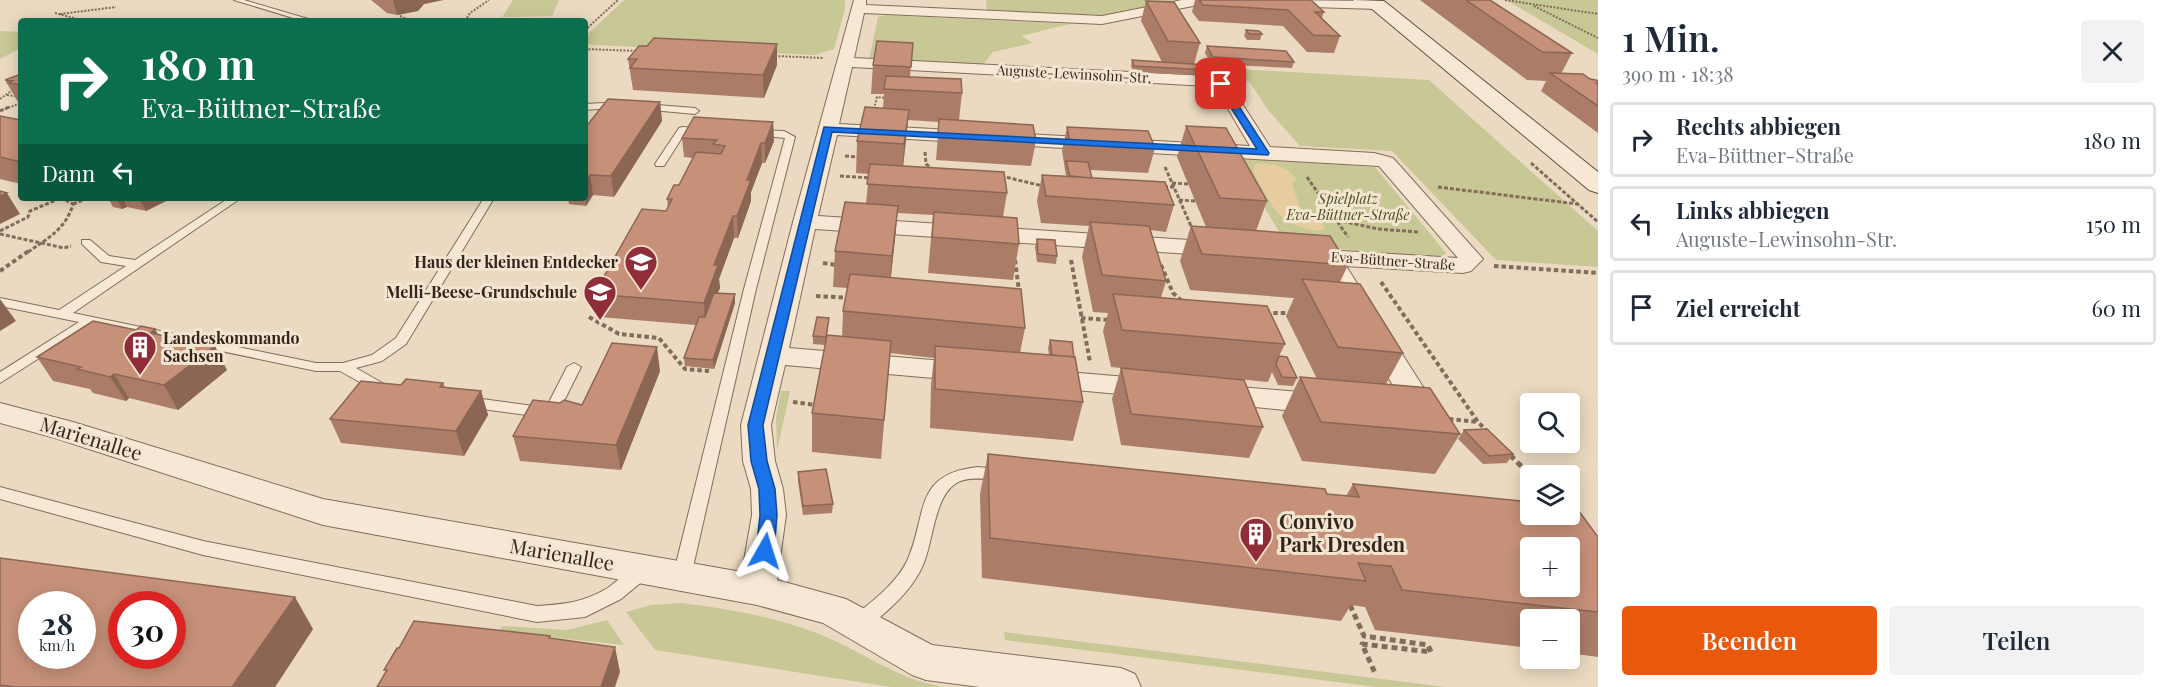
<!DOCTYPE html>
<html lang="de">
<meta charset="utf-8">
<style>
:root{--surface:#fff;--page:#f2f2f3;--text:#1f2937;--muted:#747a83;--line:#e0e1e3;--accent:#ea580c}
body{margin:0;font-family:"Playfair Display",serif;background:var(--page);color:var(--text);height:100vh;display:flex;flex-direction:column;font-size:22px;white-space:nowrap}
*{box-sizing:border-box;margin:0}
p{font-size:20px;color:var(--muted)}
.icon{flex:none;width:33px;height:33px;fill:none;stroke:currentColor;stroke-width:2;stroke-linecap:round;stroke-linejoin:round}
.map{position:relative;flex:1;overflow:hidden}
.details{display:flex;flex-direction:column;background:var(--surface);width:570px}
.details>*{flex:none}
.guide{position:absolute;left:18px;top:18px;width:570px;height:183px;border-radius:6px;box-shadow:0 3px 15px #0003;background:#0b6e4f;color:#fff;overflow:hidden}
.buttons{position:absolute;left:1520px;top:393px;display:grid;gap:12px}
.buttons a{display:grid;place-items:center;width:60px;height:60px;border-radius:6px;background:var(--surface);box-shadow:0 3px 15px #0003;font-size:30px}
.speed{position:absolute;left:18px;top:591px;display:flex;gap:12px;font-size:30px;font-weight:700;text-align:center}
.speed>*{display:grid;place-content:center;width:78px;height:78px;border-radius:50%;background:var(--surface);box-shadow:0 3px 15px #0003;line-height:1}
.speed small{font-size:15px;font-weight:400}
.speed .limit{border:9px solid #d22;background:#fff;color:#111}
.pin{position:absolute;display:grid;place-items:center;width:51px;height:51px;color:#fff;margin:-26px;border-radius:12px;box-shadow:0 3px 9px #0006}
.me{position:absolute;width:66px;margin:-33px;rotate:6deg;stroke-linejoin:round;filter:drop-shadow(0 0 4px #0008)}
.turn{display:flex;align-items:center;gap:21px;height:126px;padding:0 24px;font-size:27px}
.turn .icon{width:78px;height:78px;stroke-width:2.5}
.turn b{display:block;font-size:42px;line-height:51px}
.then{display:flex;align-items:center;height:57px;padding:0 24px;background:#0003;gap:12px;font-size:22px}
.round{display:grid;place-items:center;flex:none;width:63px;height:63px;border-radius:6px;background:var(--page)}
.headline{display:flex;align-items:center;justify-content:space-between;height:102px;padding:0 24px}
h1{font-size:36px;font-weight:600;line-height:45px}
.primary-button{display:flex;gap:12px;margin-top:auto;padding:12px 24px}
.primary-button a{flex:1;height:69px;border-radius:6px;background:var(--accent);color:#fff;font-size:24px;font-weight:600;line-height:69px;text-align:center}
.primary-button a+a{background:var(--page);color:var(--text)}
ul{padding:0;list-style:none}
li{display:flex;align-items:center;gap:18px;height:75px;margin:0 12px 9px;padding:0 12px;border:3px solid var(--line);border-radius:6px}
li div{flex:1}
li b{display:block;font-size:22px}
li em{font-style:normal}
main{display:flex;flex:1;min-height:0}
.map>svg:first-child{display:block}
</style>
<main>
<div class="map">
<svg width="1598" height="687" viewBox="0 0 1598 687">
<rect width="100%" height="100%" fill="#ebdac1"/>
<path fill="#c7c896" d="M513,0H559L552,16L502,17Z
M624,0H845V10L834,49L815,55L592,45L585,43L589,33Z
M986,0H1171V1L1104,15L987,12Z
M1506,0H1598V54Z
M887,15L1070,24L1021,36L1033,43L993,52L983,65L869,60L878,17Z
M0,31L21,32V48L0,59Z
M1221,68L1429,80L1598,231V267L1496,260L1392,151L1300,146L1268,110L1249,81L1227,80Z
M1236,158L1375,167L1446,253L1441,258L1286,244Z
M781,391H790L777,451L776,418Z
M680,603C726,608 771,616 814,632C858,648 898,681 945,687H891L655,650L626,612L651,605Z
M607,620L624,645L499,632L502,626L567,630Z
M1004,632L1446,687H1376L1005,640Z"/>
<path fill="#e6cc9f" d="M1259,163C1276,165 1285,165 1296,179L1292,183C1295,192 1297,202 1303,210C1310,217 1320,218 1325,228L1322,231C1275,226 1275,209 1253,172L1255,164Z"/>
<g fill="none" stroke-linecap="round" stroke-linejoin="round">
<defs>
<path id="lane" d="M234,0H244L315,21H303Z
M622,102L626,105L625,107L585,110V104Z
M644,104L695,108L699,111L695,114L641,109V105Z
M682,127L704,128L709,131L704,134L685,133L664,166H656L655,164L679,128Z
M756,130L784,131L795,137L756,289L691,576L688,581L682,583L676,581L673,576L744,289L785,138L753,135L751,133Z
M229,198H241L73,313L316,363H343L372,355L396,338L484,198H494L406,344L382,361L356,368L391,388L393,391L391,394H381L340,371H316L93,324L0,383V372L79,322L0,306V298L59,310L126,266L101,262L82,244V240H90L109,256L135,260Z
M574,363L581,367L561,407C558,413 549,415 542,417L467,407L460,402L467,397L541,407L548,404L567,367Z
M978,467L1006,470L1008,474L1006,478L1000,480C986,479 967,476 955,484C934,498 933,543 923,565C914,586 897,603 879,618C871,626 864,634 852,630L849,624L852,618C871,602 896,584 907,561C928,515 912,474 978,467Z
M0,487L203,541L537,606C565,604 581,603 606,589C620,581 634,559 650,565L653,570L650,575L621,599L585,617L537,622L203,555L0,499Z"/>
<path id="street" d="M854,0H866V5L1102,16L1182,0H1210L1203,4L1102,24L864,13L854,58L1210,76L1227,80L1270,147L1374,153L1393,158L1483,259L1471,271L1463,273L1346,266L1439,412L1435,419L1424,422L1413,419L1321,264L1301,261L1297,256L1301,251L1309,249L1458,258L1379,166L837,135L818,216L1220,242L1228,244L1232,249L1228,254L1220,256L815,229L789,348L968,363L978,366L982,372L978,378L968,381L785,365L771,425L775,461L783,489L786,515L777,580L846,599L932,645L1121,668L1135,674L1141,687H980L926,680L912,675L823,623L757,605L323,525L55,438L0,423V403L73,422L323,499L742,572L752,515L751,489L743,461L741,425L793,222ZM852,67L1209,86L1215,87L1250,146L839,124Z
M1272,0L1378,1L1385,5L1378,9L1277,6L1272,5Z
M1043,370L1151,379L1161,381L1165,388L1161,395L1151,397L1033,386L1029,379L1033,372Z
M1216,385L1324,394L1334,397L1339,404L1334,411L1324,414L1206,402L1201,395L1206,388Z"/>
<path id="secondary" d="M1353,0L1384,1L1598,172V193L1589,190L1372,9L1355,3Z"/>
</defs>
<use href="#lane" stroke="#836c5a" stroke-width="2"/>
<use href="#street" stroke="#836c5a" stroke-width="2"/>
<use href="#secondary" stroke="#654d3d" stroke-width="2"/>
<path stroke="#836c5a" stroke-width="2" stroke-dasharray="2 1.5" stroke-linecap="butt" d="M1505,0L1598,14
M1534,6L1598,38
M55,13L85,21
M60,14L116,7
M400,16L412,21
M465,21L470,13L489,0
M585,30L618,0
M585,49L638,51
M775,56L824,58
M7,95L21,97
M0,99L21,84
M5,109L21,103
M874,109L877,97L886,98"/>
<path stroke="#836c5a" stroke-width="3" stroke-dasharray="4 2" stroke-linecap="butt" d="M0,111L9,107
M874,111L875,107
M925,152L926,164L934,170
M845,156L859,157
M1531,163L1598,222
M1165,167L1191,226
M840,176L872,178
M1001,176L1043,186
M1307,177L1348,237
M1172,183L1188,184
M1164,187H1175
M1438,187L1577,204
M1179,200L1195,201
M73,204L88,198
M1337,220L1378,229L1418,232
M0,231L28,217L30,211L61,198
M0,234L64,248L71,246
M28,252C48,238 66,229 73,204L62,198"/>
<path stroke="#836c5a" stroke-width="4" stroke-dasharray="4.5 3" stroke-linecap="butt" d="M1015,260L1019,291
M1071,260L1090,362
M823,263L837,265
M1161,265L1173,293L1183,302
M1494,266L1598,273
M0,271L30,250
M1381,282L1478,422L1488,432
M816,296L851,298
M589,317L619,334L659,338L685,369L709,371
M1267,317L1273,313H1292
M1081,318L1109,320
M793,402L816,405
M1449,419L1478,422"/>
<path stroke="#836c5a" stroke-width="5" stroke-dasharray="6 4" stroke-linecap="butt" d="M1510,455L1531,476
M1350,605L1364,636L1428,645L1431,652L1362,644L1375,673"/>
<use href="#lane" fill="#f6e8d4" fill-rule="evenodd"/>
<use href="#street" fill="#f6e8d4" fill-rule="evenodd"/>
<use href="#secondary" fill="#f6e8d4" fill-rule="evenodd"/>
</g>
<path fill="#ab7d68" d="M371,0H443L424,4L418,11L397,15L387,13Z
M1195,0H1311L1324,12L1322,18L1340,36L1334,53L1307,52L1283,26L1199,21L1192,12Z
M1420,0H1490L1572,53L1561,74L1598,81V133L1541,91L1546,81L1527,80Z
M1146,1L1200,43L1194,64L1225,71L1223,77L1133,72L1131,66L1132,60L1162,62L1141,21Z
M1246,30L1262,34L1260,40H1247L1244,36Z
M913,43L910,77L962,93L959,120L1036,141L1031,166L936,160L939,122L908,120L903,166L1007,193L1003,217L1019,244L1013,280L928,273L933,215L897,213L891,278L1025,328L1020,353L1049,355L1048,348L1050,340L1074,357L1083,402L1073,441L930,428L931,384L934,358L890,353L881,459L812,452V413L825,345L813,344V336L829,318L827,336L842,337L843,311L848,288L833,287L835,251L866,203L869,174L856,173L857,141L883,108L884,94H871L873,65Z
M1207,46L1294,62L1292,68L1211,64L1205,53Z
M628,59L777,65L764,98L633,90Z
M21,74V103L18,102L5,80Z
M660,102L662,121L614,197L593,195L586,206L569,204L568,198H585V128Z
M0,116L21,120V184L0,179Z
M773,122L774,141L765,163H762L751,192V201L738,238H734L719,279L720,288L717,293L735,294V303L714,369L685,366L684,358L696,325L599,317L594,294L666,211L668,207L667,199L679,185L693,158L684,157L682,138Z
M1186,126L1267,201L1256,231L1348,265L1340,282L1403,353L1386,384L1460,434L1435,474L1302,461L1282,416L1300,377L1317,379L1286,316L1294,298L1190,290L1180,261L1191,226L1206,227L1177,157Z
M1067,127L1155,148L1148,173L1090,170L1092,178L1174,205L1166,232L1150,230L1166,281L1161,298L1285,344L1279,356L1297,378L1293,386L1278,385L1272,372L1268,382L1111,367L1103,331L1108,313L1093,312L1082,257L1089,226L1041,223L1037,201L1042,175L1066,176L1062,151Z
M108,198H172L146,211L127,207L122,209L113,207Z
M1037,239L1057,256L1056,264L1037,262L1035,247Z
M158,334L227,370L178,410L129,398L126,401L93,393L90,389L53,381L37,357Z
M1121,368L1263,427L1249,458L1121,445L1112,399Z
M660,371L621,470L520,461L513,436Z
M443,383L445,387L481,391L488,415L464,456L341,443L330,419L401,385Z
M1464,430L1513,454L1507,463L1483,464L1458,439Z
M988,454L1346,496L1353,484L1598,537V657L1569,653V620H1530V648L1375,630L1365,607L1351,605L1341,621L982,578L980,494Z
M798,472L833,504L832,513L803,515L798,481Z
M0,558L313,629L275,687H0Z"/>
<path fill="#8b6655" d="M393,0H443L424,4L418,11L397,15Z
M777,44V65L764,98L763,75Z
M660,102L662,121L614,197L611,176Z
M909,110L906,140L902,176L904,144Z
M773,122L774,141L765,163V143Z
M761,143L762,163L751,192V201L738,238L737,216L747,180Z
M590,175L593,195L586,206L585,198V181Z
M7,193L20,214L0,224V196Z
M116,198H123L127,207L122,209Z
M139,198H172L146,211Z
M898,206L895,240L889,292L892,256Z
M733,216L734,238L719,279L720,288L705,326L704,303L714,265Z
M735,294V303L714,369L713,360Z
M0,299L16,321L0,331Z
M155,329L169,353L150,333Z
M215,346L227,370L178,410L164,385Z
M657,347L660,371L621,470L616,445Z
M114,374L129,398L126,401L110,377Z
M481,391L488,415L464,456L456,431Z
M295,597L313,629L275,687H232Z
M615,647L620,672L615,687H601Z"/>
<path fill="#c79179" stroke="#8b6655" stroke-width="1.5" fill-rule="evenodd" d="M1199,0H1311L1324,12H1315L1340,36L1313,35L1288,10L1203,5Z
M1466,0H1490L1572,53L1542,52Z
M1146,1L1174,2L1200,43L1168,41Z
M1246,30L1259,31L1262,34H1249Z
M654,38L777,44L763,75L630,68L637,59H628L639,46H647Z
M877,41L913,43L911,67L873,65Z
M1207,46L1286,51L1294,62L1213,57Z
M1132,60L1222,66L1225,71L1134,66Z
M1550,73L1583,74L1590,79L1596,80L1598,81V83H1596L1598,85V106Z
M21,74V85L9,83L13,81L5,80Z
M886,76L961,79L962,93L884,89Z
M608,99L660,102L611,176L590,175L585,181V128Z
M865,107L909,110L904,144L857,141Z
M0,116L21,120V162L0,157Z
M694,117L773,122L765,143H761L747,180H751L737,216H733L714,265H718L704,303L594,294L642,209L666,211L672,199H667L674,185H679L696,152L721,154L725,146L713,144L717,140L682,138Z
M939,119L1033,125L1036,141L938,135Z
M1186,126L1226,128L1267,201L1220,198Z
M1067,127L1148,131L1155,148L1070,143Z
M1066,161L1088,162L1092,178L1070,176Z
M870,164L1004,172L1007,193L867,184Z
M1042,175L1165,182L1174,205L1046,196Z
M0,191L7,193L0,196Z
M845,202L898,206L892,256L835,251Z
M934,212L1017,218L1019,244L932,237Z
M1090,222L1149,226L1166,281L1102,275Z
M1191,226L1330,236L1348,265L1202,254Z
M1037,239L1055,240L1057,256L1038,254Z
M850,274L1021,289L1025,328L843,311Z
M1302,279L1360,284L1403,353L1338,347Z
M714,293L735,294L713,360L684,358L699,317H705Z
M1113,294L1267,306L1285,344L1122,330Z
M817,317L829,318L826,337L813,336Z
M93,321L136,330L141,326L155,329L150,333L215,346L164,385L114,374L110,377L77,369L81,367L37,357Z
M827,335L891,341L884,420L812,413Z
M1050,340L1072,342L1074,357L1052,355Z
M612,343L657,347L616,445L513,436L533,400L560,403L564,400L582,405Z
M935,346L1075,357L1083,402L935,389Z
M1279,356L1287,357L1297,378L1282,377L1276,364Z
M1121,368L1244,380L1263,427L1131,414Z
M1300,377L1430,388L1460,434L1321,422Z
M406,379L443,383L440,387L481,391L456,431L330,419L361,381L401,385Z
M1487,429L1513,454L1489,456L1464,430Z
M988,454L1325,489L1327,494L1359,497L1353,484L1530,502V514H1569V506L1576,507L1598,537V612L1402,590L1391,566L1376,565L1358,563L1366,581L990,538ZM1530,548H1569V586H1530Z
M826,469L833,504L803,506L798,472Z
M0,558L295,597L232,687H15L0,685ZM32,604H82V656H32ZM122,604H172V656H122Z
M414,621L550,636L549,638L615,647L601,687H377L387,670H384L397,648H399Z"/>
<path fill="#1a73e8" stroke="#114b97" stroke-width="1.5" d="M1218,83H1224L1269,153L1268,155L832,132L763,425L767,461L775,489L777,515L774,551L771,556L765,558L759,556L756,551L760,515L759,489L751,461L748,425L824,127L1257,149L1216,84Z"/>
<defs>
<symbol id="school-pin" viewBox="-11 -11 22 30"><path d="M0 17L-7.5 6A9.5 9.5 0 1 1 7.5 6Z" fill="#8f2d38" stroke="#f3e5d0"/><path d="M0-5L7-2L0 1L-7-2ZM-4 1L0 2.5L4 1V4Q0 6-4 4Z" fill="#fff"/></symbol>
<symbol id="building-pin" viewBox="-11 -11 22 30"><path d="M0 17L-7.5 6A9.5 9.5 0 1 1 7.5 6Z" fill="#8f2d38" stroke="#f3e5d0"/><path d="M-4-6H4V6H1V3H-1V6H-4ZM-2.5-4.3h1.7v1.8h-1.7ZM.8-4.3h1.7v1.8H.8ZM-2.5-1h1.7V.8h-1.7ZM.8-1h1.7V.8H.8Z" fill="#fff"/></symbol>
</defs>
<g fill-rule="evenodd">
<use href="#school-pin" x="622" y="243" width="38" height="52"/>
<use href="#school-pin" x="581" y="273" width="38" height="52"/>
<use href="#building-pin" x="121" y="328" width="38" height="52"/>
<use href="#building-pin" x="1237" y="515" width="38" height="52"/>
</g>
<g text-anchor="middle" stroke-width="6" stroke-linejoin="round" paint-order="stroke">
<g font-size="14" fill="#34261d" stroke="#f3e5d0">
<text transform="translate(1074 74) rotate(3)" y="5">Auguste-Lewinsohn-Str.</text>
<text transform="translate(1393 261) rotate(4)" y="5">Eva-Büttner-Straße</text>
</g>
<g font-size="14" font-style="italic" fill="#494f25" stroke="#f3e5d0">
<text x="1348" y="204">Spielplatz<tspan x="1348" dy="16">Eva-Büttner-Straße</tspan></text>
</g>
<g font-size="16" font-weight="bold" fill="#34261d" stroke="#f3e5d0" text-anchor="end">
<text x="618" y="268">Haus der kleinen Entdecker</text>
<text x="577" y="298">Melli-Beese-Grundschule</text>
<text x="163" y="344" text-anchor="start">Landeskommando<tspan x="163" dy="18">Sachsen</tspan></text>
</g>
<g font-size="20" fill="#34261d" stroke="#f3e5d0">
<text transform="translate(91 439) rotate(17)" y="7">Marienallee</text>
<text transform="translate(562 555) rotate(10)" y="7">Marienallee</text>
</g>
<g font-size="20" font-weight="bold" fill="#34261d" stroke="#f3e5d0" text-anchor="start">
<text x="1279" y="529">Convivo<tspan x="1279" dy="23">Park Dresden</tspan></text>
</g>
</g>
</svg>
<div class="buttons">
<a><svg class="icon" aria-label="search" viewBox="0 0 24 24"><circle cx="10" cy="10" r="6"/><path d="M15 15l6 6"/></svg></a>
<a><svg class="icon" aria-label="layers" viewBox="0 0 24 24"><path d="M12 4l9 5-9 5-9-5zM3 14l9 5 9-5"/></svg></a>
<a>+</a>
<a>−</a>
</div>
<div class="speed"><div>28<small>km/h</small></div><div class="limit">30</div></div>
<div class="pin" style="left:1221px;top:84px;background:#d93025"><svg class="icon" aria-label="arrive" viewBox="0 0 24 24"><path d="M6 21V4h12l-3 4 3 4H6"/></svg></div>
<svg class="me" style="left:765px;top:551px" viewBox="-20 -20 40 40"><path d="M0-17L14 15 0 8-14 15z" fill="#1a73e8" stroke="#fff" stroke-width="4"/></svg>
<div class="guide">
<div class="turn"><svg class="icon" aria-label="right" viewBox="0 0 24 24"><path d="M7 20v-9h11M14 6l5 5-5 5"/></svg><div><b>180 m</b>Eva-Büttner-Straße</div></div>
<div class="then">Dann<svg class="icon" aria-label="left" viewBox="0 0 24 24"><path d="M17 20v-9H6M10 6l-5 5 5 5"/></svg></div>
</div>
</div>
<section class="details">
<div class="headline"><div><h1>1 Min.</h1><p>390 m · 18:38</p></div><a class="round"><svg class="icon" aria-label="close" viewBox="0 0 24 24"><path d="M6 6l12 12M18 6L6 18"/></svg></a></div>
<ul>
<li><svg class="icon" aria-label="right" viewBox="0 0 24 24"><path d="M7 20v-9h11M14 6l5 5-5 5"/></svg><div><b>Rechts abbiegen</b><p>Eva-Büttner-Straße</p></div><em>180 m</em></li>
<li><svg class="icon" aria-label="left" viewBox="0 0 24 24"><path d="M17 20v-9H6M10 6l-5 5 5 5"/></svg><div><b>Links abbiegen</b><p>Auguste-Lewinsohn-Str.</p></div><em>150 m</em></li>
<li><svg class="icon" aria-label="arrive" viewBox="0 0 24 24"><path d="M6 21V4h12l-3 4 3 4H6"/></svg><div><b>Ziel erreicht</b></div><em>60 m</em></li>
</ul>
<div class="primary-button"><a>Beenden</a><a>Teilen</a></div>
</section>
</main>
